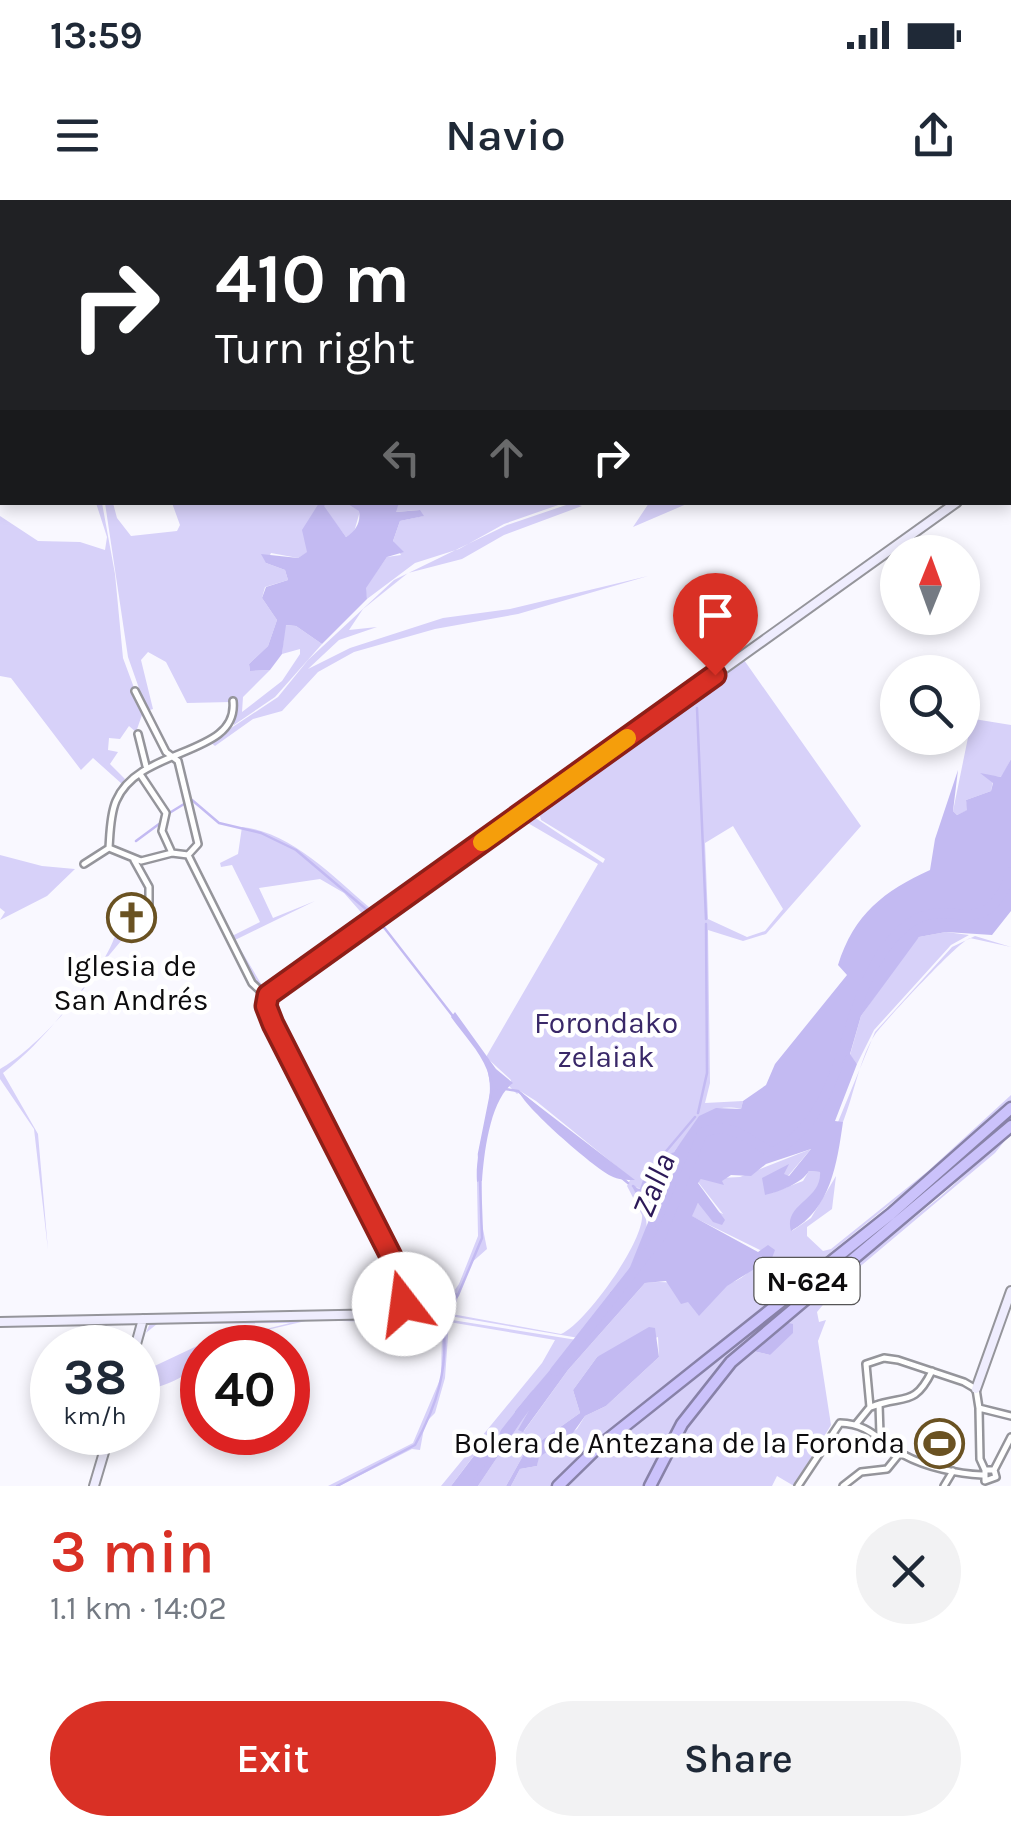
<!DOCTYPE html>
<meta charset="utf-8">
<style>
:root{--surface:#fff;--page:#f2f2f3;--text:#1f2937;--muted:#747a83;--accent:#d93025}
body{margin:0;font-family:Karla,sans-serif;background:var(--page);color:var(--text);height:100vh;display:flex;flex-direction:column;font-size:38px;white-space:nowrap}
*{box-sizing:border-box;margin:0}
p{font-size:32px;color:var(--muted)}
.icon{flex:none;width:55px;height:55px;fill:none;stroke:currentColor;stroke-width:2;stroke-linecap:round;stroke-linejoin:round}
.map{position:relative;height:1286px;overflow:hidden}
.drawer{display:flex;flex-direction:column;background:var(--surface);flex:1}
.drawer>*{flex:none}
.hud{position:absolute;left:0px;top:0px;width:1012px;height:305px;box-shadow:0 5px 15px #0003;background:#202124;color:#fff;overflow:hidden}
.needle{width:65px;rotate:1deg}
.controls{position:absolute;left:880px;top:335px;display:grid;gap:20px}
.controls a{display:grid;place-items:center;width:100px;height:100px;border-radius:50%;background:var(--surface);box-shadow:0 5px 15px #0003;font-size:50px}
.speed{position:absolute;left:30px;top:1125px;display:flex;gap:20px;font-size:50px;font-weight:700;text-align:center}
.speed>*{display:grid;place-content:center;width:130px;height:130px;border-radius:50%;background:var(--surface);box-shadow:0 5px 15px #0003;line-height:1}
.speed small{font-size:25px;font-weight:400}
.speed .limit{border:15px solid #d22;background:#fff;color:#111}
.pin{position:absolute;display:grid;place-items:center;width:85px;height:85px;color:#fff;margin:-102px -42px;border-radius:50% 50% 50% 0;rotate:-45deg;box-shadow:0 0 10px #0007}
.pin .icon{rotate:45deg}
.me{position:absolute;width:110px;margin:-55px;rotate:345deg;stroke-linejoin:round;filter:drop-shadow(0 0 8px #0008)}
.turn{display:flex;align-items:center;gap:35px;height:210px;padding:0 50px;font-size:45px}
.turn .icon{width:130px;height:130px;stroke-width:2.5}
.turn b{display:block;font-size:70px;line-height:85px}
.lanes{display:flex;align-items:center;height:95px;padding:0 50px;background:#0003;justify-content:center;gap:50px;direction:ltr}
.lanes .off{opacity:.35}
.round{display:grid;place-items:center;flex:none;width:105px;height:105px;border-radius:52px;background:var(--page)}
.headline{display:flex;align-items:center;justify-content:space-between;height:170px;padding:0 50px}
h1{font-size:60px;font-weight:600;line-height:75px;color:var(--accent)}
.cta{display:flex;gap:20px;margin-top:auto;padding:20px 50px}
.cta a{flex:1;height:115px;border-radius:60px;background:var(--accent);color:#fff;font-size:40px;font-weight:600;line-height:115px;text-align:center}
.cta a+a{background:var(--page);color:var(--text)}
.status{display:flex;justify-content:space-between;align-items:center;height:70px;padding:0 50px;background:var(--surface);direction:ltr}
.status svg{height:28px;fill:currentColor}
header{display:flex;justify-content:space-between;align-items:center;height:130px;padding:0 50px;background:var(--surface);font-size:45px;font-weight:600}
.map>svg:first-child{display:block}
</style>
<div class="status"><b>13:59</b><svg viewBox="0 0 49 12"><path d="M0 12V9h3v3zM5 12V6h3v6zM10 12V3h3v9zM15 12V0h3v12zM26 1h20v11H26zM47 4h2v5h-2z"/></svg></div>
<header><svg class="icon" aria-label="menu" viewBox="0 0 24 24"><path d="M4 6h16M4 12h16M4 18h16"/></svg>Navio<svg class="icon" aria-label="share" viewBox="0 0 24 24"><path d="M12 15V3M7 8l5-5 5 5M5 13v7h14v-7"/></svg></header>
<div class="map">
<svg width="1011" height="1286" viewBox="0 0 1011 1286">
<rect width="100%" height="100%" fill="#f9f8ff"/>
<path fill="#d7d1f9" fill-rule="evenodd" d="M96,303H102L115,374L123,458L143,512L136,532L129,526L120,539L109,538L108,550L118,552L110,564L125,579L122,584L93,558L81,570L11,478L0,476V316L38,341L80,342L105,350L107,337Z
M105,303H113L117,318L131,336L177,331L180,325L172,303H319L308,352L298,358L271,353L266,363L285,370L288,380L265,387L262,398L277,420L268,446L249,464L250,471L270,470L243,497L242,512L282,481L300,454V449L282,454L285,425L296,426L322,444L275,497L234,525L231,502L187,503L166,462L148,452L141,460L153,509L147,511L128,457Z
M327,303H346L360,311L354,332L346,337L323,306Z
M399,303H564L504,324L459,349L415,363L367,399L365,388L387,357L401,355L393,341L400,321L423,316L419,310L395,312Z
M572,303L582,306L504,335L462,359L408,373L363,409L349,430L377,427L339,440L308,469L350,448L443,418L510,409L648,376L518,414L435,429L354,452L318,472L282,511L253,519L215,546L210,542L278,497L308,460L394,380L507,325Z
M649,303V302L689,303L633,327Z
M951,303L269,790L255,785L230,737L260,722L232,665L221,667L220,663L238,654L242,627C293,632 337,681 375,712ZM320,679L344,693L367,719L275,784L263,787L235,740L315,701L273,718L259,688Z
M963,303L744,460L861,626L766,734L743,741L708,730L710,883L705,903L743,901L741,909C703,901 694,929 673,953C665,962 655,965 643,979L645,989L633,987L645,1009L647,1029L624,1082L610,1092L608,1102L579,1138L420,1111L270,813L271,797L523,614L531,615L603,663L605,659L541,620L537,605ZM521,619L598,664L486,857L511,880L509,886L517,894L520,891L536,901L631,978L627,986L642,1015C644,1042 585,1124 561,1134L452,1114L470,1064L487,1049L481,1019L482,981L477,982L478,1036L459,1084L440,1111L420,1107L409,1086L425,1083L403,1070L270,808C274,786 350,740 371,724L384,729L386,714ZM733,626L783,709L765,731L747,737L708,719L705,643Z
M963,479L974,519L1011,525V559L1002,577L994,576L991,591L966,600L968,610L957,615L953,611L972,518Z
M0,655L42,666L75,669L47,696L0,720L5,712L0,708Z
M946,732L969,735L951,745L874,830L857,864L850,855L861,816L911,745L919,737Z
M116,733L121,741C82,786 51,836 3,873L38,934L48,1050L34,929L0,879V869C38,848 103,775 116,733Z
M975,736L1011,747L970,738C958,742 887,819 876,833C860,856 854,895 843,922H838L875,832L952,747Z
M1011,895V901L976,935L593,1244L551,1286H511L520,1269L537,1266L538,1257L577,1229L585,1216L606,1206L659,1157L658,1137L597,1157L573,1190L580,1213L525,1252L506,1286H478L530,1208L519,1230L524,1231L568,1170L645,1083C688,1076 737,1108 762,1051L691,1016L698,1003L723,1014L698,982L701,979L740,977L811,949L788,976L783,975L789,965L772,993L803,981L809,971L820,972L821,981L792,1031L811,1018L836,976L832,1009L807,1027V1036L823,1051L831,1049L928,971Z
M1011,914V920C965,962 919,1002 871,1041C776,1118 698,1170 646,1286H564C705,1153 867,1044 1011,914Z
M1011,933L995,953L844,1080L817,1112L819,1122L826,1120L818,1141L831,1225L794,1286L777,1276L772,1286H655C681,1236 707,1186 753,1151L770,1155L784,1122L940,997Z
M408,1113L577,1140L515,1211L511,1224L484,1256L475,1254L451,1286H441L542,1163L555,1140L449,1122L445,1178L435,1213L425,1223L420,1250L412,1249L339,1286H328L413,1243L441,1177L442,1130L437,1124L310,1120L241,1136L218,1147L202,1148C202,1177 161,1185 138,1194V1176L144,1171L197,1146L290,1123L157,1124L142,1136L138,1151L151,1121Z"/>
<path fill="#c3baf2" d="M319,303H327L324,306L346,337C356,331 361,322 359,311L346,303H399L396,312L420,310L424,316L400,321L393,341L404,352L387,357L366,388L367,399L322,444L296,426L286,425L282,454L270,470L250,471L249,464L268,446L277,420L262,398L266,387L288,380L285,370L266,363L261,354L298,358L307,352L302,330Z
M1011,559V711L992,735L946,732L919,737L861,816L850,854L857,864L835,921L843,922C837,963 831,1009 791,1031C783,1004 822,1000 820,972L809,971C802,983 779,992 765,995L762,978L789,964L784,974L789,976L811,949L766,964L751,976L731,975L722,981L724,985L701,979L698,983L725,1020L722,1025L713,1022L698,1003L692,1016L758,1052L768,1045L775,1050L772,1058L727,1086L699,1116L688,1102L681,1104L666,1081L645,1083L568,1170L523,1232L518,1230L529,1210L478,1286H451L476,1253L484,1256L511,1224L515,1211L608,1102L610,1092L624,1082L649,1020L633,988L645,989L643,979L659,960L674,952L699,916L716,908L741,909L743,901L766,885L775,864L847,775L838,765C854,714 884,691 930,670L935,639L958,570L953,611L957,615L967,610L966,600L991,591L993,583L980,573L1001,577Z
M455,812L496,869L513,883C490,900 484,953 482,981L477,982C474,944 498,900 487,870C480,851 462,833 451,817Z
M519,891L635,980C627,980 618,980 611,976C594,968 521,904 519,891Z
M784,1122L793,1124V1133L770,1155L753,1151Z
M649,1127L655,1128L659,1157L606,1206L585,1216L570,1237L539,1257L537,1266L520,1269L511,1286H506L525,1252L580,1213L573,1190L597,1157Z"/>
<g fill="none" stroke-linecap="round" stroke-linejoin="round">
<path stroke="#c3baf2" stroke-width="2.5" d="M697,508L706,719
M192,600L219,623L261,633L296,650L373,715
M171,612L184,604
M136,641L159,624
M379,721L487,860L492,887L518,891L628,983
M698,913L707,873L706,724
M633,986L646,999L661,1036
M640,993L646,975L695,917
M406,1078L457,1095
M444,1114L458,1095L482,1038L479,954L492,889
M337,1286L415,1245C437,1205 449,1168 443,1120"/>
<path stroke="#c3baf2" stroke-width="10" d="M998,2L999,0
M1010,109L1011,110
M555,1171L661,1036L702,933C732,920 748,940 772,953C855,909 837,790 901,730C948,686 983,752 1011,672
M505,1233L535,1195
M462,1286L494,1246"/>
<defs>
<path id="street" d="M1010,4L1011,1
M1010,76L1011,77
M135,491L166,552L178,561L198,644L188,655L252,783L266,796
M138,534L146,566
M140,574L166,613L162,631L172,653
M109,648L141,661L172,653L188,655
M134,660L149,687V706
M84,664L109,648C110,634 110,615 116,601C139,546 239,557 233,501
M879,1204L880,1235
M871,1207C904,1194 914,1208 932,1171
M979,1209L980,1259L985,1270
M857,1223L870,1207L866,1164L884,1158L898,1160L964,1182L976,1189L979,1208L1011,1216
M994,1270H985V1281L996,1277L994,1270L1011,1237
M798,1286L840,1223C871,1224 879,1242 904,1255C926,1267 958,1274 982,1275
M843,1286L861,1272L887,1269L900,1253
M944,1286L953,1271"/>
<path id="secondary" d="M244,0L256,2
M1010,198L1011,199
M1010,254L1011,252
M0,1122L387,1114L400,1109L406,1090L273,824L266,806L268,795L957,302
M135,1148L143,1119
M976,1189L1011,1091
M94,1286L110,1232"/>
<path id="highway" d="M558,1286L597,1248L891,1014L1011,908
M650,1286L682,1224L731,1162L1011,926"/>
</defs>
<use href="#street" stroke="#95959b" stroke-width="10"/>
<use href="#secondary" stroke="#95959b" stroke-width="12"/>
<use href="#highway" stroke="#8882a8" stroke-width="15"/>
<use href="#street" stroke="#fff" stroke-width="5"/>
<use href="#secondary" stroke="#efedfe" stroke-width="8"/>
<use href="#highway" stroke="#cbc2fb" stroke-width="10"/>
</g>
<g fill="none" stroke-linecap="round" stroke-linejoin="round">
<defs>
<path id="route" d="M404,1104L406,1090L400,1074L273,824L266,806L268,795L715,475"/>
</defs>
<use href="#route" stroke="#8d1f18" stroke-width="25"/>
<use href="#route" stroke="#d93025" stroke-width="18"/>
<path stroke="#f59e0b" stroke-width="18" d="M482,642L627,538"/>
</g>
<defs>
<symbol id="church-ring" viewBox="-11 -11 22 22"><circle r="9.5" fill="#fff" stroke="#6a5222" stroke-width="1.5"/><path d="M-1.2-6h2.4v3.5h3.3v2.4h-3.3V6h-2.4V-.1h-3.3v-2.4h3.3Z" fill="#6a5222"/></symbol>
<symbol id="stadium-ring" viewBox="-11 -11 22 22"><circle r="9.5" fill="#fff" stroke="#6a5222" stroke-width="1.5"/><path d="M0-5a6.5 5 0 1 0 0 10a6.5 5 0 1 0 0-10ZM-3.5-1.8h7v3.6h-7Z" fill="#6a5222"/></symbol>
</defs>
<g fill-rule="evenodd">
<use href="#church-ring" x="104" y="690" width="55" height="55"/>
<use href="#stadium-ring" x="912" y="1216" width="55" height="55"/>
</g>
<g text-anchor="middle" stroke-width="9" stroke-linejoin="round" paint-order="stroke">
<rect fill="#fff" stroke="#565556" stroke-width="2.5" x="754.5" y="1058" width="105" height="46" rx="8"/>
<g font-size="28" font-weight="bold" fill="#0d0c0e">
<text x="807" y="1091">N-624</text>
</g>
<g font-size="30" fill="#0d0c0e" stroke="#fff">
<text x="131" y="776">Iglesia de<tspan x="131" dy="34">San Andrés</tspan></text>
<text x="905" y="1253" text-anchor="end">Bolera de Antezana de la Foronda</text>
</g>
<g font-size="30" fill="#392868" stroke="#fff">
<text x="606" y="833">Forondako<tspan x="606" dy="34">zelaiak</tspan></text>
</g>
<g font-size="32" font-style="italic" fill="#2c1958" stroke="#fff">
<text transform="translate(653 985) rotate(-68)" y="11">Zalla</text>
</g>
</g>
</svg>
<div class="controls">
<a><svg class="needle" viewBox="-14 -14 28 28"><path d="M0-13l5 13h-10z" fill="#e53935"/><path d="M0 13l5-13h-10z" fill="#747a83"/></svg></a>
<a><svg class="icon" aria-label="search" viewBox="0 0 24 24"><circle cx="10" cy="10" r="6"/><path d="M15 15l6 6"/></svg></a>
</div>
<div class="speed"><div>38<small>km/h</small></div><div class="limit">40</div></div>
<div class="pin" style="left:715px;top:475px;background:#d93025"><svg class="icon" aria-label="arrive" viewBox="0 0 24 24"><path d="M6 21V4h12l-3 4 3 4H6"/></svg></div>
<svg class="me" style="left:404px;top:1104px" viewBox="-20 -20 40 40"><circle r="19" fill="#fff"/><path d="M0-13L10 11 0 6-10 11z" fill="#d93025"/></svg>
<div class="hud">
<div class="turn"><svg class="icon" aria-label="right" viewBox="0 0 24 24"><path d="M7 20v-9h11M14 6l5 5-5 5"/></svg><div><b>410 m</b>Turn right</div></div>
<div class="lanes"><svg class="icon off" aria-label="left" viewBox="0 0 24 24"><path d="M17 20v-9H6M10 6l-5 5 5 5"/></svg><svg class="icon off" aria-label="ahead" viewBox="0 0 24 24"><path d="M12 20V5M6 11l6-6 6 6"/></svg><svg class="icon" aria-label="right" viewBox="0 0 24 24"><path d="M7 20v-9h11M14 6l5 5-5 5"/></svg></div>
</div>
</div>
<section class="drawer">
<div class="headline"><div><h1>3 min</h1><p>1.1 km · 14:02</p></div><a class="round"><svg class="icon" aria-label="close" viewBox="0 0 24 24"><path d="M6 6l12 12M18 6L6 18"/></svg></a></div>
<div class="cta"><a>Exit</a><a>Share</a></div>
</section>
